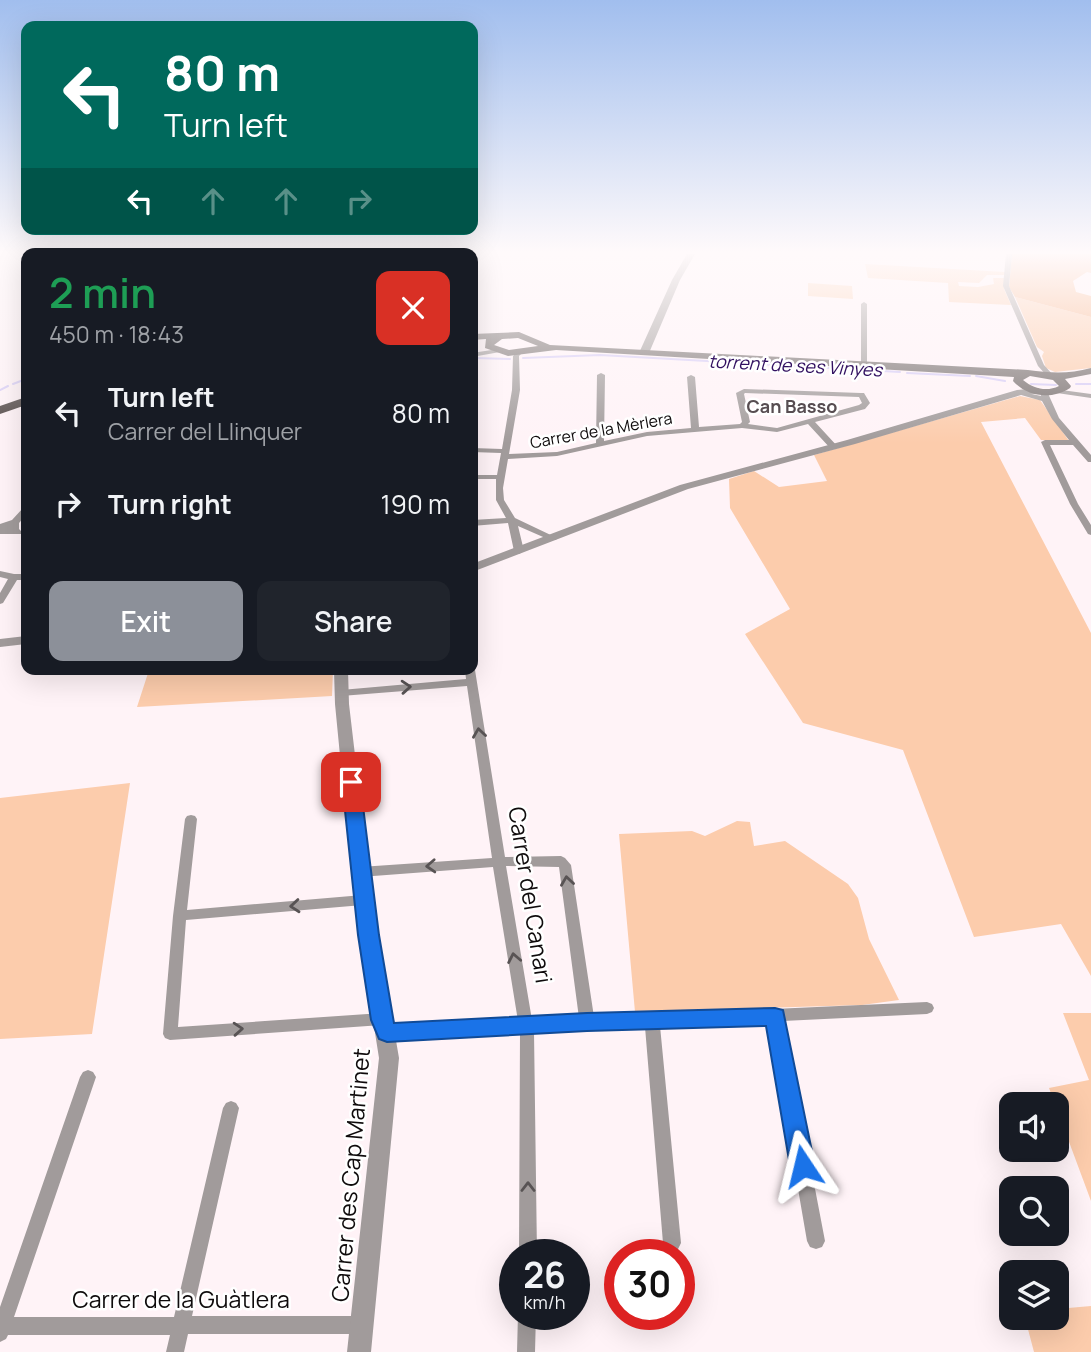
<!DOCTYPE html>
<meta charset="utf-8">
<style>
:root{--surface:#171b24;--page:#20242c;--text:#f1f3f6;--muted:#9ea1a6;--accent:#8c9099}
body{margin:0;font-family:Manrope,sans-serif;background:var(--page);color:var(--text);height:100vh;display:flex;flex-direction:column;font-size:26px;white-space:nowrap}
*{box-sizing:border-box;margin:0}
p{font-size:23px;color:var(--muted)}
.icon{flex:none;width:38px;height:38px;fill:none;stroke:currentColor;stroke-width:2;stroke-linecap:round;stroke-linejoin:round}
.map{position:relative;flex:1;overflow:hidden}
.details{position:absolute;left:21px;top:248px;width:457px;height:427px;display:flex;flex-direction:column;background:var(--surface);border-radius:14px;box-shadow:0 7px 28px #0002}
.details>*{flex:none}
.top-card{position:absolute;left:21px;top:21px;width:457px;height:214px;border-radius:14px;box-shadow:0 7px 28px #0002;background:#00695c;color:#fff;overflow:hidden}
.controls{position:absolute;left:999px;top:1092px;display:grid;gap:14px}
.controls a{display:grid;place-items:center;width:70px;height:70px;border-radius:14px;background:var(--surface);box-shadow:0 7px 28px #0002;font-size:35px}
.speed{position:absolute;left:499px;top:1239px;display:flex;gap:14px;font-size:35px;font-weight:700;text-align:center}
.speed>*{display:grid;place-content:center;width:91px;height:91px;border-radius:50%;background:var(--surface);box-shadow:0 7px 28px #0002;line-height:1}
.speed small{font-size:18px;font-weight:400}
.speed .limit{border:10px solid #d22;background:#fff;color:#111}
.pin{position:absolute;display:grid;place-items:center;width:60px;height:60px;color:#fff;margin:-30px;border-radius:14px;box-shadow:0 4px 10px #0006}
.me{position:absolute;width:77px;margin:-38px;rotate:350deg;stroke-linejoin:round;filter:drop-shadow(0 0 5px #0008)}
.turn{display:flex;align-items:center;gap:24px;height:147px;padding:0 28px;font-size:32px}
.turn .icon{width:91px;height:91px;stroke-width:2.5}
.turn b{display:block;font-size:49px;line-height:60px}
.lanes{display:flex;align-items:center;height:66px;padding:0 28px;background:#0003;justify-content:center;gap:35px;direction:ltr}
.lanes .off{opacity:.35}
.round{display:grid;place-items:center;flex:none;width:74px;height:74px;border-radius:14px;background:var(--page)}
.summary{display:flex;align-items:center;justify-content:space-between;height:119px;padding:0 28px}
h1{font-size:42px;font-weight:600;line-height:52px;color:#1e9e55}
.action{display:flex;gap:14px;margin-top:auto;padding:14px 28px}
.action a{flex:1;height:80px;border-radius:14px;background:var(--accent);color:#fff;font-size:28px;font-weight:600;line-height:80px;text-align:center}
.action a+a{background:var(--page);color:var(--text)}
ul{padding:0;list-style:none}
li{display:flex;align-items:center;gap:21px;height:91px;padding:0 28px}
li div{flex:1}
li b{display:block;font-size:26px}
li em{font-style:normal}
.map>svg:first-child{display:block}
</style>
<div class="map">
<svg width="1091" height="1352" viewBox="0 0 1091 1352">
<rect width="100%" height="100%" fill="#fff3f7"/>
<path fill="#fcccac" d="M865,264L1005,272V275H987L979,283L958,282L959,286L978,287L994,284L993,278H1005L1004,289L1011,305L949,302L948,283L868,278Z
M808,283L852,286L853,299L808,296Z
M1015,297L1091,317V368L1055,372L1046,368L1042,356L1044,352L1037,347Z
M1020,396L1040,400L1069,441L1041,440L1025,418L981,422L1091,633V976L1061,924L974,937L903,750L803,723L745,634L790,609L730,508L729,479L754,471L779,487L827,481L814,455Z
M149,670H333L332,696L137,707Z
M130,783L92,1034L0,1039V798Z
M737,821L750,822L754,846L785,841L848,884L858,898L869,939L899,1000L862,1005L635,1012L619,834L692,831L705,836Z
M1063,1013H1091V1201L1049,1088L1089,1080Z
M1091,1306V1352H1034L1025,1318H1057V1309Z"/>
<path fill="#f7b386" d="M1012,254H1091V273L1087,272L1073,281L1076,292L1091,296V317L1015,297L1009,287Z"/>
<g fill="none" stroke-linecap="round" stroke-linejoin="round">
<path stroke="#d6ccf6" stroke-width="2" d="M474,358L510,359
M523,358L600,355L900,372
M907,373L970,376
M976,376L1005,381
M13,384L26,379
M1031,384L1056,385
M1076,384H1091
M0,390L8,386"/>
<path fill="#a19b9b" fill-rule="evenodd" d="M1006,254H1012L1009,286L1044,365L1053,375L1051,376H1047L1038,366L1003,286Z
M864,302L867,304V365L864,367L861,365V304Z
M498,349L501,351L500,352L472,357V353Z
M520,350L523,352L519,356L520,390L509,454L557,452L596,443L597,375L601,373L605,375L604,441L647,432L691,428L687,377L691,375L695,377L699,427L740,424L742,422L736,393L744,389L861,393H864L870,403L865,409L815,422L838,447L834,449H831L808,424L777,432L742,428L647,436L557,456L508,459L503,488L504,500L515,518L557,538L556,540H550L518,526L524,551L519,554L514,551L508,523L472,526V520L506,518L496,500V479H472V475H497L501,453L472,452V448L502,449L512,390L513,356ZM745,393L859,397L862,403L859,405L777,428L748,424L750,422L744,394Z
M1040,389H1046L1059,418L1091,455V462H1088L1073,445H1050L1078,504L1091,525V535L1088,534L1070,504L1041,442L1045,440H1069L1052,419L1042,401L1014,393L1018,391L1041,396Z
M1054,389L1091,394V398L1057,393L1053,391Z
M26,507V515L19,523V529L22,532L21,534H0V524L12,520L23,508Z
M0,571L14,574H26V580H17L3,603L0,604V593L8,579L0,577Z
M472,667L475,670L505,857L561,856L565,858L571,865L594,1017L927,1002L932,1004L934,1008L932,1012L927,1014L783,1021L825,1241L822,1247L816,1249L810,1247L807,1241L769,1021L660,1026L681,1243L678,1249L672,1251L666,1249L663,1243L645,1027L534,1032L537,1255H519L520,1033L387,1039L382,1037L380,1033L382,1029L387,1027L518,1021L493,867L360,877L355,875L354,872L355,869L360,867L492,858L467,686L341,696L336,693L341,690L466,679L465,670H472ZM506,866L559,867L579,1018L532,1020Z
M191,815L195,816L197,819L187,910L363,895L368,897L370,900L368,903L363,905L186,920L178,1027L382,1013L387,1015L389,1019L387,1023L382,1025L170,1040L165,1038L163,1034L173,916L185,819L187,816Z
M88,1070L93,1072L96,1077L14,1317H174L223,1108L226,1103L231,1101L236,1103L239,1108L192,1316H362L368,1319L371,1325L368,1331L362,1334H188L184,1352H166L170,1335H8L6,1339L0,1342V1307L80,1077L83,1072Z
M518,1314H536L535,1352H517Z"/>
<path fill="#a19b9b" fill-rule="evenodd" d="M687,254H695L680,280L649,353L641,355L639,353L672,280Z
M1038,388L1043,391L1041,393L1021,395L855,444L688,489L472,572V564L680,485L847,440L1017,390Z
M26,636V644L0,647V639Z
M334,670H348L349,704L372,900L399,1058L371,1352H347L379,1058L354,900L335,704Z"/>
<path fill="#78706f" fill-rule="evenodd" d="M519,332L550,345L1028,370C1051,373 1069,374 1091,368V374L1065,379L1071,386L1070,388C1052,400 1027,397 1013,381L1014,377L556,350L508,356L485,348L486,339L472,340V334ZM518,338L538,346L509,350L494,345L502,339ZM1030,376L1053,380L1059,386C1047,392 1034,389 1023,380Z"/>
<path fill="#4f4644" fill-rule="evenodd" d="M26,397V405L0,414V406Z"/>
</g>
<defs><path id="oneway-chevron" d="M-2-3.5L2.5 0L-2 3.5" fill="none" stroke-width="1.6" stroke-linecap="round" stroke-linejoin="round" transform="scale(1.75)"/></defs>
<g stroke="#585354">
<use href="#oneway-chevron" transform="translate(406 687) rotate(-4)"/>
<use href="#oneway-chevron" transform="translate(479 733) rotate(-98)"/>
<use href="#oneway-chevron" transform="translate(431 866) rotate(177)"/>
<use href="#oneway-chevron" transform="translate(567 881) rotate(-98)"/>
<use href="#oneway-chevron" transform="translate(295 906) rotate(175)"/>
<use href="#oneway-chevron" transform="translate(514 958) rotate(-101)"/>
<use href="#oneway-chevron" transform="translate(238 1029) rotate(-4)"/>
<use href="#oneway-chevron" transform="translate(528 1187) rotate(-90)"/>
</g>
<linearGradient id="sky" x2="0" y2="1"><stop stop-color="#a1beee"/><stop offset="0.57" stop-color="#fffafb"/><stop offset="1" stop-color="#fffafb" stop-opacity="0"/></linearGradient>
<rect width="1091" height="443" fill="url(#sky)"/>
<path fill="#1a73e8" stroke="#114b97" stroke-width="2" d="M351,776L360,782L379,935L394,1023L587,1013L775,1008L783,1010L815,1166L811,1174L803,1177L794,1174L790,1166L766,1026L587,1031L387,1042L379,1039L371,1020L358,935L342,782Z"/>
<g text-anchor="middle" stroke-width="5" stroke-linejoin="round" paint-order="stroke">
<g font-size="16" fill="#0f0b0c" stroke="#fff">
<text transform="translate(601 430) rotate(-10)" y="6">Carrer de la Mèrlera</text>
</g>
<g font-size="18" font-style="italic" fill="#311060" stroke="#fff">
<text transform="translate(795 366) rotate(3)" y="6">torrent de ses Vinyes</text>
</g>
<g font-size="18" font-weight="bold" fill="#574d51" stroke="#fff">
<text x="792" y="413">Can Basso</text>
</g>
<g font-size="23" fill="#0f0b0c" stroke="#fff">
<text transform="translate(530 895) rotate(81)" y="8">Carrer del Canari</text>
<text transform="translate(351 1175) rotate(-85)" y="8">Carrer des Cap Martinet</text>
<text x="181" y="1308">Carrer de la Guàtlera</text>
</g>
</g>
</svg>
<div class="controls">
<a><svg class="icon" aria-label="sound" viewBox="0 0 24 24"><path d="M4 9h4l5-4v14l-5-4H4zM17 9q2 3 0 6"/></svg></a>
<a><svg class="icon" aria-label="search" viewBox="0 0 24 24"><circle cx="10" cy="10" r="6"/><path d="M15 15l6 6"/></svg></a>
<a><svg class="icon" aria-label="layers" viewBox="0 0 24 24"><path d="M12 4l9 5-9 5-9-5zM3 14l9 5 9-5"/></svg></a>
</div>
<div class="speed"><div>26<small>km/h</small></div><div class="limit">30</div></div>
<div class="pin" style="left:351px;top:782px;background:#d93025"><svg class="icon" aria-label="arrive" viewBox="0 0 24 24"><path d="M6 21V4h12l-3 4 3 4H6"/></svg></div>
<svg class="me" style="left:803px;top:1166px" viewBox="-20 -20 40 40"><path d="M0-17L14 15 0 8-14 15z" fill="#1a73e8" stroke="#fff" stroke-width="4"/></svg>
<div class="top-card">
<div class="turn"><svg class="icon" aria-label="left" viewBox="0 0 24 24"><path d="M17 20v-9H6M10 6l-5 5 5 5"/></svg><div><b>80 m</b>Turn left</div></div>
<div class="lanes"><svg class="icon" aria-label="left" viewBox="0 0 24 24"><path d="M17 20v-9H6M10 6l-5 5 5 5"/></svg><svg class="icon off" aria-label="ahead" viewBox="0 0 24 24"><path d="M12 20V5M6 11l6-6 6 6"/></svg><svg class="icon off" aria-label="ahead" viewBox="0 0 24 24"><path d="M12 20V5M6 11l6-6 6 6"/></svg><svg class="icon off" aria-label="right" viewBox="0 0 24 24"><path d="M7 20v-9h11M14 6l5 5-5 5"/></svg></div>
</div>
<section class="details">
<div class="summary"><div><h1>2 min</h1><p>450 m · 18:43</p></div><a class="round" style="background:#d93025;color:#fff"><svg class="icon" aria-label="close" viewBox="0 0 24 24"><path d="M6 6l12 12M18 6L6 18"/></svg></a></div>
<ul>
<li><svg class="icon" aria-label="left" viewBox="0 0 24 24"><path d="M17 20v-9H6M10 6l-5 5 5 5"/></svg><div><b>Turn left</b><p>Carrer del Llinquer</p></div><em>80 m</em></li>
<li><svg class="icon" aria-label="right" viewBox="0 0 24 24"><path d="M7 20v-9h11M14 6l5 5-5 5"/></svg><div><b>Turn right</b></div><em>190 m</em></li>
</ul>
<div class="action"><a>Exit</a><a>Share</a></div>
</section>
</div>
